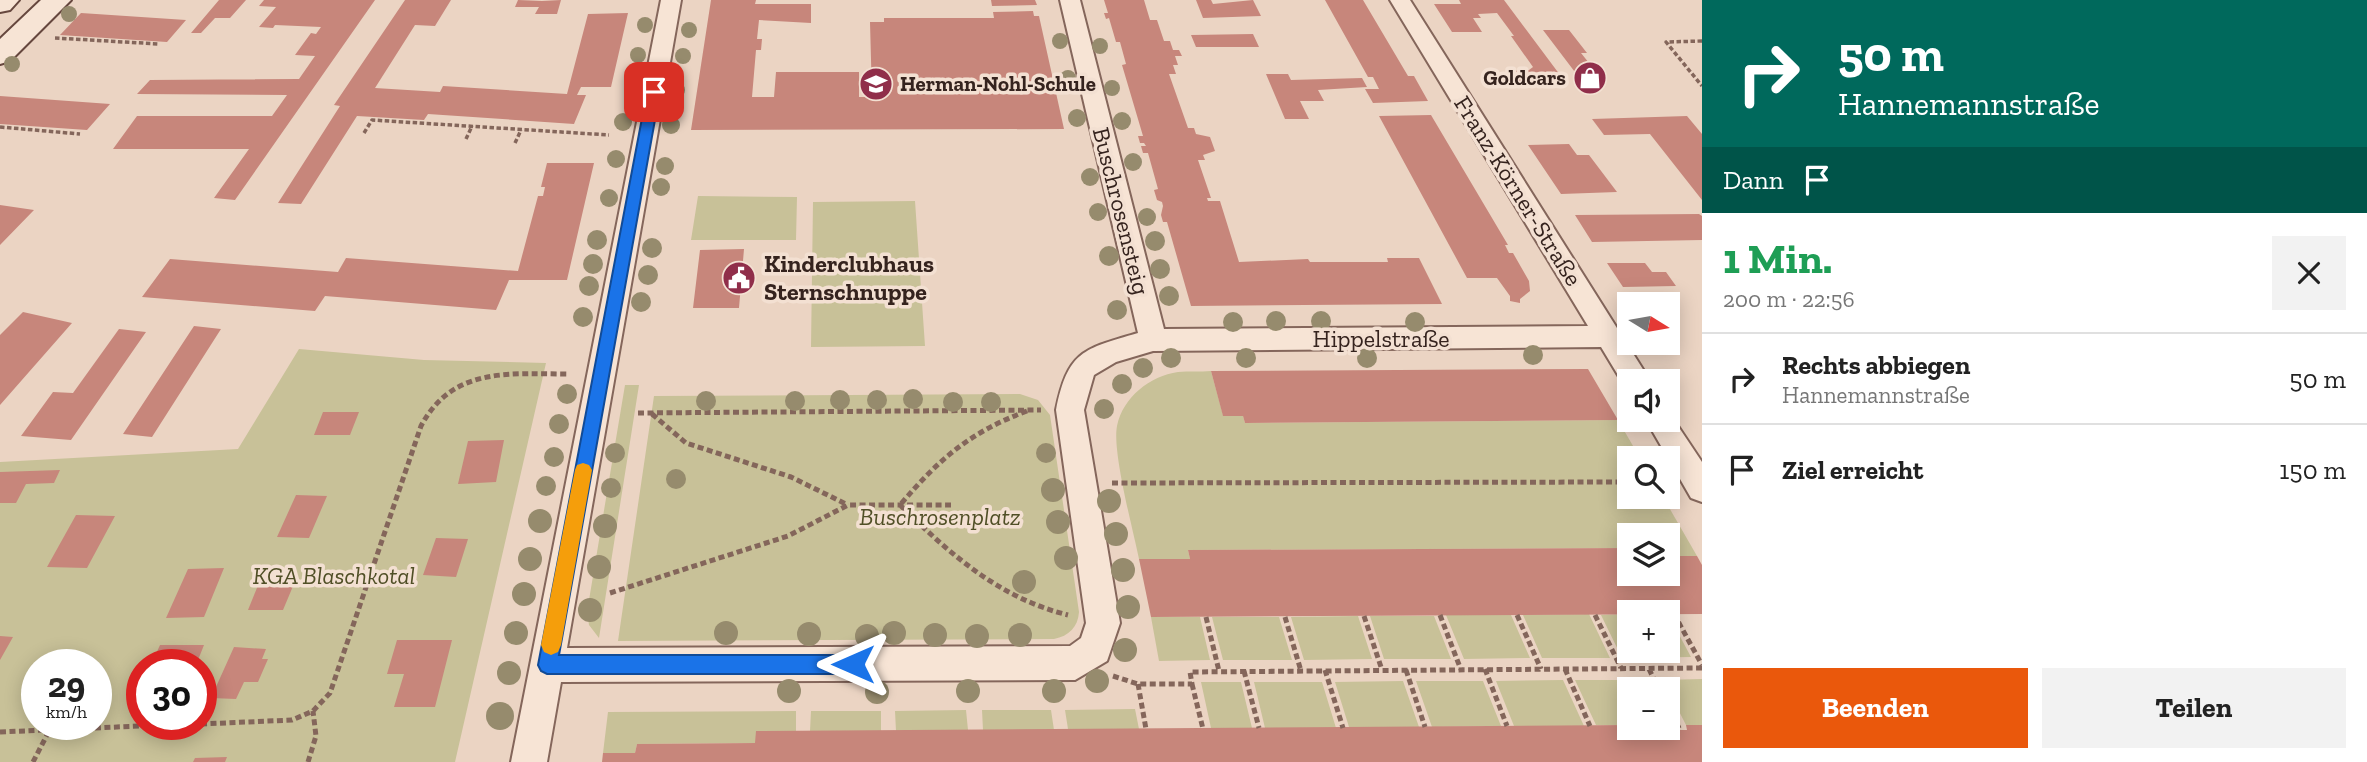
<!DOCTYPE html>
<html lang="de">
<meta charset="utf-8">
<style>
:root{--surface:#fff;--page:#f2f2f2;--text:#222;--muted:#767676;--line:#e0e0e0;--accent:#ea580c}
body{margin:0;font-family:"Zilla Slab",serif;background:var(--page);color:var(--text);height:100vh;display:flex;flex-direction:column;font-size:26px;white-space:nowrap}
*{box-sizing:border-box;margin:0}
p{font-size:23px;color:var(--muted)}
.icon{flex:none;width:38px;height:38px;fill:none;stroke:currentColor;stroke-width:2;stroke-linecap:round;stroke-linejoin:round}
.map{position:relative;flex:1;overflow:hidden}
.drawer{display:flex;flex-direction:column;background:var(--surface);width:665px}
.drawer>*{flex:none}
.hud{background:#00695c;color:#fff;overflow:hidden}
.needle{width:46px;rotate:101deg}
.buttons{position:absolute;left:1617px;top:292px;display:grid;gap:14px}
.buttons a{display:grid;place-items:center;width:63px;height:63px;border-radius:0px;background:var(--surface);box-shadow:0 4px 18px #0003;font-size:35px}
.speed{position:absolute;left:21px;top:649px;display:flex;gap:14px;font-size:35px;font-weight:700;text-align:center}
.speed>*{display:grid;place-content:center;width:91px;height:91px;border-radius:50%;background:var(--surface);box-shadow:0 4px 18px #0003;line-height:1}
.speed small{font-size:18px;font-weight:400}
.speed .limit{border:10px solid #d22;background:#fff;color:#111}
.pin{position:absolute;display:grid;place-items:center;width:60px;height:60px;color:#fff;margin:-30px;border-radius:14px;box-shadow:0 4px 10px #0006}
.me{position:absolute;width:77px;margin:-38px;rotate:270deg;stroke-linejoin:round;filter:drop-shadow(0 0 5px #0008)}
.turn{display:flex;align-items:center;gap:24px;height:147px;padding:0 21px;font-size:32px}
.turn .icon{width:91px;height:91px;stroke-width:2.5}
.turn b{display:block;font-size:49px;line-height:60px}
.then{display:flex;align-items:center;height:66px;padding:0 21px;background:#0003;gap:14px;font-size:26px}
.round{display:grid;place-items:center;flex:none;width:74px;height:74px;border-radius:0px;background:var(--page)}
.summary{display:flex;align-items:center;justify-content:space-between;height:119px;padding:0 21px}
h1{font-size:42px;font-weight:700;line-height:52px;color:#1e9e55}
.button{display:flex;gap:14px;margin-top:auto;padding:14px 21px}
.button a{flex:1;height:80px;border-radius:0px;background:var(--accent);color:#fff;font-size:28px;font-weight:700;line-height:80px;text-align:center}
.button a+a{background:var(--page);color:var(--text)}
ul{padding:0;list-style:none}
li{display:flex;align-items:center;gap:21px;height:91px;padding:0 21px;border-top:2px solid var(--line)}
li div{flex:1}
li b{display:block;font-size:26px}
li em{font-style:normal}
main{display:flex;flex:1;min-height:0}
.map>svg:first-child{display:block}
</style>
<main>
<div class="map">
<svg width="1702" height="762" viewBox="0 0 1702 762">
<rect width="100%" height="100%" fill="#ebd4c3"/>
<path fill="#c8c198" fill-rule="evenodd" d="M698,196L797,197L796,240H691Z
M915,201L925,346L811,347L813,202Z
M299,349L424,360L546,363L455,762H0V462L238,449ZM37,665H96V724H37ZM142,665H201V724H142Z
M1211,371L1223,415L1243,416L1245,423L1618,420L1640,458H1629V497H1663L1697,556H1668V536H1629V548L1188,550L1190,559H1139C1133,529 1112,452 1117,426C1123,397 1150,376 1178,372C1189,371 1200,372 1211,371Z
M625,385H639L599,638L589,625L587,612Z
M1020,394L1038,400L1050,415L1079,612C1078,627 1069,636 1054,639L618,641L654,396Z
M1589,614L1610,658H1542L1523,615Z
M1629,614V651H1668V614L1691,657L1622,658L1601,615Z
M1446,615H1511L1530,658L1464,659Z
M1358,616L1372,659L1304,660L1291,617Z
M1370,616H1434L1451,659H1384Z
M1151,617H1200L1210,660L1159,661Z
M1212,617H1279L1292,660H1223Z
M1702,679V725H1686L1663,680Z
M1563,680L1584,726H1514L1496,681Z
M1575,680H1647L1652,689L1629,690V725H1596Z
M1403,681L1419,727H1349L1335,682Z
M1416,681H1483L1501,726L1432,727Z
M1201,682H1241L1252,728H1211Z
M1254,682H1322L1336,728H1265Z
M1135,709L1139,729H1068L1065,710Z
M966,710L968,730L896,731L895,711Z
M982,710H1051L1054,730H983Z
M796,711V731L755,743L637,744L635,753H603L608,712Z
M811,711H881V731H810Z"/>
<path fill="#c7867b" d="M219,0H246L230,18H215L201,33H191Z
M264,0H375L235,200L214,198L249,149H113L137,116H272L287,95L137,94L150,80L299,79L315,56L295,55L311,33L316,34L321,27L275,25L273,28L259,27L276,7L259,6Z
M405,0H451L435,26L415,25L375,88L440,92L443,86L567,94L588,14L628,13L611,87H581L577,95H586L574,124L428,114L424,120L357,116L301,204L278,203L340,106L334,105Z
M518,0L542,1L561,0L557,14H535L539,7H515Z
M711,0H756L755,4H811V23L759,20L757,39H762L761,50H756L752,97H774L776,72H859V97H872L870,22H884V18H994L993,12L1033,11L1034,16H1039L1064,129L691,130Z
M991,0H1035L1037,5L992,6Z
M1104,0H1144L1150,20H1157L1164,41H1170L1173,50H1179L1182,56H1175L1178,65H1173L1176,74H1169L1188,128H1194L1196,134L1210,137L1215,151L1203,155L1205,160H1198L1211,198H1207L1208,201H1220L1239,262L1308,259L1310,262H1388L1387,258H1419L1442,304L1191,306L1167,222H1163L1161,215L1163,206L1162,202L1157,200L1154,190L1158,189L1148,153H1143L1141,146H1146L1144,143H1140L1138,136H1143L1122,65L1126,64L1120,42H1116L1109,18L1106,19L1104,13H1108Z
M1196,0H1211L1213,4L1253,0L1261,16L1203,18Z
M1325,0H1363L1408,76H1414L1428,101L1373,103L1365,89H1379L1373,77H1368Z
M1459,0H1504L1566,83L1515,84L1506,71L1529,70L1533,67L1511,36H1514L1497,13L1478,14L1481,18H1473L1482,32H1452L1434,4H1461Z
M81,13L186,20L167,42L60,35Z
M1543,30H1569L1587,53H1581L1605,83L1584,84Z
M1253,34L1259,47H1196L1191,35Z
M1266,74H1288L1291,80L1362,78L1367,87L1318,90L1324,101H1300L1309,119H1285Z
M0,96L110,104L87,130L0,124Z
M1431,115L1508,245H1505L1509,253H1513L1529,281L1530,291L1520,299V303L1510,301V296L1497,278H1467L1379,116Z
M1687,116L1702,134V200L1650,134L1604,135L1592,119Z
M1569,144L1577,155H1589L1617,192L1561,194L1528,145Z
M547,163H594L567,280H509L496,310L325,296L315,311L142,297L170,259L338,272L346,258L518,271L538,196H543L545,187H541Z
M0,205L34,210L0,245Z
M1699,214L1702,216V240L1592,242L1575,215Z
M744,249L739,308H693L700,250Z
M1607,263H1645L1652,272H1666L1676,286L1623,287Z
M23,312L72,323L0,405V335Z
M194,326L221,329L152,437L123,434Z
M119,329L146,332L71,440L21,436L53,392L73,393Z
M1588,369L1618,420L1245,423L1243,416H1223L1211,371Z
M323,412H359L350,435H314Z
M504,440L496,482L458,484L468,441Z
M60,470L54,483L26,484L16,503H0V472Z
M296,495L327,496L309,538L277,537Z
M76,515L115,516L87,568L47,567Z
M436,538L468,539L456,577L423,575Z
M1629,548V574H1668V556H1697L1702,565V614L1151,617L1139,559H1190L1188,550Z
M224,568L204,617L166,618L188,569Z
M263,573H283L280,579H296L283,610H248Z
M0,636L13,637L0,660Z
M397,640H452L435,707H394L404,674H387Z
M160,645H204L196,665H151Z
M234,647L266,649L262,659H268L258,682H244L236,699L211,698Z
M1668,723L1673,730H1687L1686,725H1702V762H602L603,753H635L637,744L755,743L756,731L1629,725V728H1668Z
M227,757L225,762H193L195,758Z"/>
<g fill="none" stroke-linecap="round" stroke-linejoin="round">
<defs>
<path id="street" d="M661,0H681L567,648L1070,646L1081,638L1086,623L1056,410C1068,351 1083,349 1138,333L1060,0H1080L1164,329L1588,326L1390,0H1410L1651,382H1629V391L1627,390L1601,347L1153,351L1116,362L1094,375L1084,410L1120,623L1107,661L1075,680L561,682L547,762H511Z
M1668,411L1702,462V502L1691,498L1646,420H1668Z"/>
<path id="secondary" d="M0,0H19L10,10L0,12Z
M41,0H71L10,61L0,64V39Z"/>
</defs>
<use href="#street" stroke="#84665b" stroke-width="4"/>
<use href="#secondary" stroke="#66473e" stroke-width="4"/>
<path stroke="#84665b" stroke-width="3.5" stroke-dasharray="4.5 2.5" stroke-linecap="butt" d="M55,38L159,44
M1702,41L1666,42L1702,86
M0,127L80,134
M364,133L372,120L609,135
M466,139L472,126
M515,143L521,130"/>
<path stroke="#84665b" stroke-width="5" stroke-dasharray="6 3.5" stroke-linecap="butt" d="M1027,411C970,432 939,459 900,505C950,554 999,598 1068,615
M638,413L1041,410
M652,414L686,443L791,477L848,505
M1112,483L1629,482
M610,593L788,536L848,505H951
M1674,614L1702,665
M1440,615L1461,670
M1517,615L1541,669
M1595,615L1621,668
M1364,616L1382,670
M1206,617L1219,671
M1285,617L1301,671
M1485,669L1507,726
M1565,669L1590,726
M1649,669L1659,690
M1325,670L1343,728
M1406,670L1425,727
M1244,671L1259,728
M1113,676L1138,684H1192L1190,672L1702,668
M1138,684L1146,729
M1192,684L1203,729
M1668,706L1680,730
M201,724L292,720L313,711L330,693L421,426C453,366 510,374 569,374
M0,732L187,724
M33,762L49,731
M308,762L316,736L313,711"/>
<use href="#street" fill="#f7e4d5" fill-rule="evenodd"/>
<use href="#secondary" fill="#f7e4d5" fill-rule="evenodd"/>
</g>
<g fill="#968b6d">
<circle cx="69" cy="14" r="8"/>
<circle cx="645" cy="25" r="8"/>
<circle cx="689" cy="30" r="8"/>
<circle cx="1060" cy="41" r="8"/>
<circle cx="1100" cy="46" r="8"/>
<circle cx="638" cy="55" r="8"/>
<circle cx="683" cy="56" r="8"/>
<circle cx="12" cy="64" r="8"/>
<circle cx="1068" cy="78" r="8"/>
<circle cx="632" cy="87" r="8"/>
<circle cx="1112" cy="88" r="8"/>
<circle cx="677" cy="90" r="8"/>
<circle cx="1077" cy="118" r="9"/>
<circle cx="1122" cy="121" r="9"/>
<circle cx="623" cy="122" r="9"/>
<circle cx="671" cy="125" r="9"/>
<circle cx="616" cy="159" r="9"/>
<circle cx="1133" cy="162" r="9"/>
<circle cx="665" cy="166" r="9"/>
<circle cx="1090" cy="177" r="9"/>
<circle cx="661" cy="187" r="9"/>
<circle cx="609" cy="198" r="9"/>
<circle cx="1098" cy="212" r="9"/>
<circle cx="1147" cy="217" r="9"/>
<circle cx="597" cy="240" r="10"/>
<circle cx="1155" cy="241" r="10"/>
<circle cx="652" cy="248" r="10"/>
<circle cx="1109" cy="256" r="10"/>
<circle cx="593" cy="264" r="10"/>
<circle cx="1160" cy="269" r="10"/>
<circle cx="648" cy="275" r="10"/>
<circle cx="589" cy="286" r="10"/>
<circle cx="1169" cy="296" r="10"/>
<circle cx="641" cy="302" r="10"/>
<circle cx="1117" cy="310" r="10"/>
<circle cx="583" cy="317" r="10"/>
<circle cx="1276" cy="321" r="10"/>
<circle cx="1321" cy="321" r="10"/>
<circle cx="1233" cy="322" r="10"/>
<circle cx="1415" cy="322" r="10"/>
<circle cx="1533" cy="355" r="10"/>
<circle cx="1171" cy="358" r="10"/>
<circle cx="1246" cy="358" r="10"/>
<circle cx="1367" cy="358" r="10"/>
<circle cx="1143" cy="368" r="10"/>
<circle cx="1122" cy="384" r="10"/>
<circle cx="567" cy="394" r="10"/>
<circle cx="913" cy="399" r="10"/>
<circle cx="840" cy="400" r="10"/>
<circle cx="877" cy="400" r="10"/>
<circle cx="706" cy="401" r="10"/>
<circle cx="795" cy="401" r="10"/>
<circle cx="953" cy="402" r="10"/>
<circle cx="991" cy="402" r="10"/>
<circle cx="1104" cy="409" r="10"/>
<circle cx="559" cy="424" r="10"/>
<circle cx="615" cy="453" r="10"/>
<circle cx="1046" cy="453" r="10"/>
<circle cx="554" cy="457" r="10"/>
<circle cx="676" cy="479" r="10"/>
<circle cx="546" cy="486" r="10"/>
<circle cx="611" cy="488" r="10"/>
<circle cx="1053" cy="490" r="12"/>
<circle cx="1109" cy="501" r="12"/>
<circle cx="540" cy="521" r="12"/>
<circle cx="1058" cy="522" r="12"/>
<circle cx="605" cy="526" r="12"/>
<circle cx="1116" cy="534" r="12"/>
<circle cx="1066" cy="558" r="12"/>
<circle cx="530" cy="559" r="12"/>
<circle cx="599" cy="567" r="12"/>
<circle cx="1123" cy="570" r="12"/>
<circle cx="1024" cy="582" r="12"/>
<circle cx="524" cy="594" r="12"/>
<circle cx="1128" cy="607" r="12"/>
<circle cx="590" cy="610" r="12"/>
<circle cx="516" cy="633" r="12"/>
<circle cx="726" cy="633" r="12"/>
<circle cx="894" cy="633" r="12"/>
<circle cx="809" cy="634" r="12"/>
<circle cx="935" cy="635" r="12"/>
<circle cx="1020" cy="635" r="12"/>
<circle cx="867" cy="636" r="12"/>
<circle cx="977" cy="636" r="12"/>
<circle cx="1125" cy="650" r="12"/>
<circle cx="509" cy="673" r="12"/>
<circle cx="1097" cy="681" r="12"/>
<circle cx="789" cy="691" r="12"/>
<circle cx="968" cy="691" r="12"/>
<circle cx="1054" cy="691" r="12"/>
<circle cx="877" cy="692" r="12"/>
<circle cx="500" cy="716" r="14"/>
</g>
<path fill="#1a73e8" stroke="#114b97" stroke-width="2" d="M654,88L660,92L559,655H853L860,657L863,664L860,671L853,674H547L541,671L538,665L647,92Z"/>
<path fill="#f59e0b" d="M583,463L589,465L592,470L561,645L558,652L551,655L544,652L541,645L575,470L577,465Z"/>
<defs>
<symbol id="shop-disc" viewBox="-11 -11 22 22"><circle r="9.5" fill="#902e4a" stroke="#f3e0d2"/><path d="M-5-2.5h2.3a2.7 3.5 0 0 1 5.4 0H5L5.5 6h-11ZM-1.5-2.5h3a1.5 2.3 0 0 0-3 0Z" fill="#fff"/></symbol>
<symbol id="school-disc" viewBox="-11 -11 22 22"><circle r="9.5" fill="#902e4a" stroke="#f3e0d2"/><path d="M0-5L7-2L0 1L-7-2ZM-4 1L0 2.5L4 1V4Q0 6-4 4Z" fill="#fff"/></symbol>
<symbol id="civic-disc" viewBox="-11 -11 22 22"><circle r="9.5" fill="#902e4a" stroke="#f3e0d2"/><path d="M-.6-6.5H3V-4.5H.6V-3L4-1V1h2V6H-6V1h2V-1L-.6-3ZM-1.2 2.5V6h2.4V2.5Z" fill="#fff"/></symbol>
</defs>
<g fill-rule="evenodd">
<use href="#shop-disc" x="1571" y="59" width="38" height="38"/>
<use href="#school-disc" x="857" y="65" width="38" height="38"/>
<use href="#civic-disc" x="720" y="259" width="38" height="38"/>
</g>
<g text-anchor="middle" stroke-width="7" stroke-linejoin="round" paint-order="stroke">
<g font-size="21" font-weight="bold" fill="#35231e" stroke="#f3e0d2" text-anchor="end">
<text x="1566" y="85">Goldcars</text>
<text x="900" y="91" text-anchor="start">Herman-Nohl-Schule</text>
</g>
<g font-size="24" fill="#35231e" stroke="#f3e0d2">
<text transform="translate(1518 191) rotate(58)" y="8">Franz-Körner-Straße</text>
<text transform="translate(1121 211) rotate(76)" y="8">Buschrosensteig</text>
<text x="1381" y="347">Hippelstraße</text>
</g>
<g font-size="24" font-weight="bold" fill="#35231e" stroke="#f3e0d2" text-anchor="start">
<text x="764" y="272">Kinderclubhaus<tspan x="764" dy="28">Sternschnuppe</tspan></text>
</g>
<g font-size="24" font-style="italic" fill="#504f26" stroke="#f3e0d2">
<text x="940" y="525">Buschrosenplatz</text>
<text x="334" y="584">KGA Blaschkotal</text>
</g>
</g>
</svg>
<div class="buttons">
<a><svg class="needle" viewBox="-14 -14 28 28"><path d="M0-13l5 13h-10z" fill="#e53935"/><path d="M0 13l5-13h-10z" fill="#767676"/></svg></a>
<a><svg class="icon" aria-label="sound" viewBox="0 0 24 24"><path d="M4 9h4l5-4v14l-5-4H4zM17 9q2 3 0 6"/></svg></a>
<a><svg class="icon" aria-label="search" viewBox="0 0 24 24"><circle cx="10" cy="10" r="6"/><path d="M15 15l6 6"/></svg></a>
<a><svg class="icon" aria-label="layers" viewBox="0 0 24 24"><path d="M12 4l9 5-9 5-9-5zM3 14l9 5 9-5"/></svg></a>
<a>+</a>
<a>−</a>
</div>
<div class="speed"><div>29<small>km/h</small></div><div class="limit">30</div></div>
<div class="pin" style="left:654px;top:92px;background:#d93025"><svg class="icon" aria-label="arrive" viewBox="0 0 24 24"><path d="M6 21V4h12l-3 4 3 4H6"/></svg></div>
<svg class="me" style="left:853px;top:664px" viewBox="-20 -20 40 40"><path d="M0-17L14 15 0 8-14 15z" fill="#1a73e8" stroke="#fff" stroke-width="4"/></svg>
</div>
<section class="drawer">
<div class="hud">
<div class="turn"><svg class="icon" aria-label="right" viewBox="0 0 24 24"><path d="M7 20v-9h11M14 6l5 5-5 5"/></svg><div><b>50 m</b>Hannemannstraße</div></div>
<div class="then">Dann<svg class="icon" aria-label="arrive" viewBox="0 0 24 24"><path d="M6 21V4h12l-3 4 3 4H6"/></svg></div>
</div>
<div class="summary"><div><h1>1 Min.</h1><p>200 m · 22:56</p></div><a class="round"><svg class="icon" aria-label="close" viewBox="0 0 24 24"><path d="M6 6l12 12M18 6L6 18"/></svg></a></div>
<ul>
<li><svg class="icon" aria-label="right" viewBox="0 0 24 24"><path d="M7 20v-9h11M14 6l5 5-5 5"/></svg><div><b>Rechts abbiegen</b><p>Hannemannstraße</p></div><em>50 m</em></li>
<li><svg class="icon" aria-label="arrive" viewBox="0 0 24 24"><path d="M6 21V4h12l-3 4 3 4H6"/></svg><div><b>Ziel erreicht</b></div><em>150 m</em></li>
</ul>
<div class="button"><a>Beenden</a><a>Teilen</a></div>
</section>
</main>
